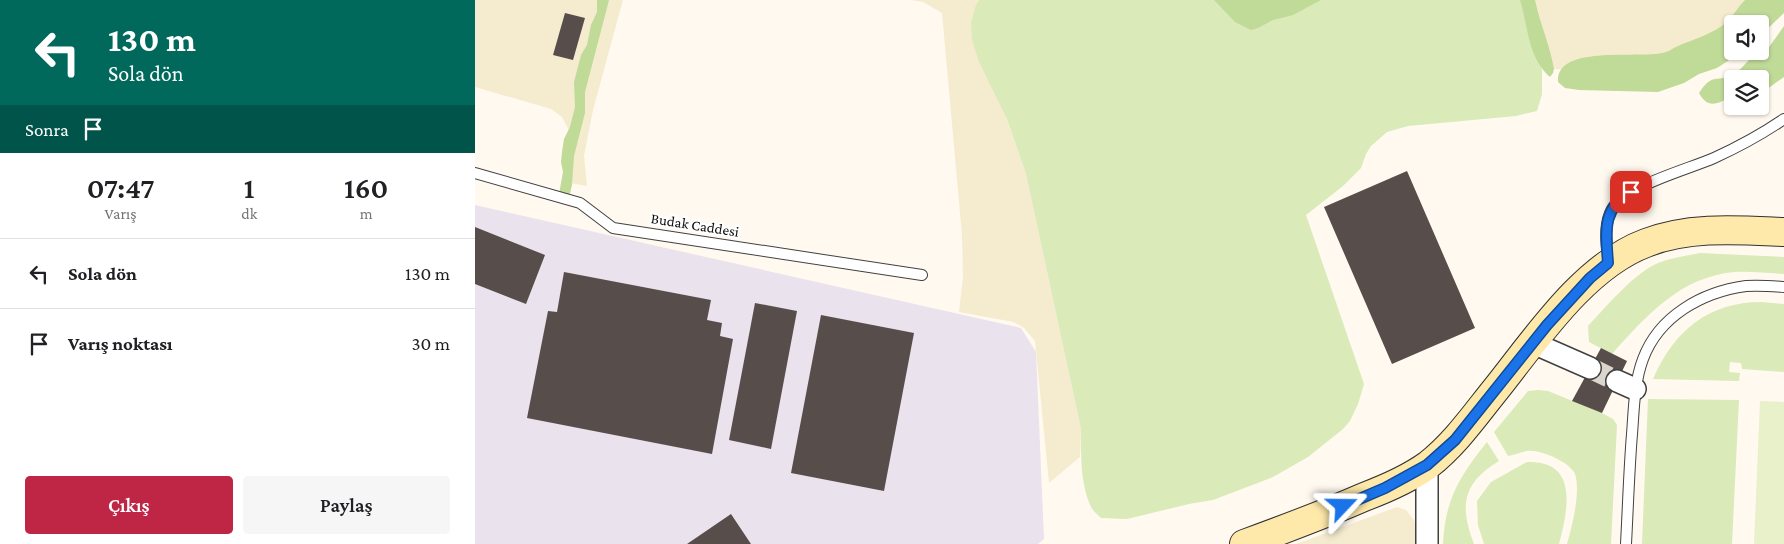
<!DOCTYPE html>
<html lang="tr">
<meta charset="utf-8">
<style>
:root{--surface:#fff;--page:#f6f6f6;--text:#202124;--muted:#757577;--line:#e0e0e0;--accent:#bf2544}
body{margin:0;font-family:"Crimson Pro",serif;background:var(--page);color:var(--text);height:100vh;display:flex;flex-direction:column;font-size:19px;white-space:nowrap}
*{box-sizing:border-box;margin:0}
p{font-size:16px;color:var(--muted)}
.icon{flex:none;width:28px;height:28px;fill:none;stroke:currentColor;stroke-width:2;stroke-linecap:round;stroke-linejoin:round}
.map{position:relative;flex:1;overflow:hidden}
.sheet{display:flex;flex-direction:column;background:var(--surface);width:475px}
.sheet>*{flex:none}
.banner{background:#00695c;color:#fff;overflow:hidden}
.buttons{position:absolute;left:1249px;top:15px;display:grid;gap:10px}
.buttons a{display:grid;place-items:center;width:45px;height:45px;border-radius:5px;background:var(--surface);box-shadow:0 1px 4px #0004;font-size:25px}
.pin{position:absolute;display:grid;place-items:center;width:42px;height:42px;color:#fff;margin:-21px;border-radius:10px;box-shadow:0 2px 8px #0006}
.me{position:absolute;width:55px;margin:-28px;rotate:67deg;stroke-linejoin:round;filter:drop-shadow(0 0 4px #0008)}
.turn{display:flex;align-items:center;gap:18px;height:105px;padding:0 25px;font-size:22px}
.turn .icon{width:65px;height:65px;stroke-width:2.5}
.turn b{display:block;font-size:35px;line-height:42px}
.then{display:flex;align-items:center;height:48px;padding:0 25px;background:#0003;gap:10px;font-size:19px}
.eta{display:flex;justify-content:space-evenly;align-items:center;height:85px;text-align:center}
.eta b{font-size:30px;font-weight:600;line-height:35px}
.action{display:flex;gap:10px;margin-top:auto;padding:10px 25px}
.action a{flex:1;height:58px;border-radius:5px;background:var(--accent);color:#fff;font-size:20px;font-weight:600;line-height:58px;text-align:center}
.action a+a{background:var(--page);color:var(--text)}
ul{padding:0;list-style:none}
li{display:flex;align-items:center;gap:15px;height:70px;padding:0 25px;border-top:1px solid var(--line)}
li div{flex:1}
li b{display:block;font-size:19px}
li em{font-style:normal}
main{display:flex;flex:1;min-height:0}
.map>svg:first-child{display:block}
</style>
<main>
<section class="sheet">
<div class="banner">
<div class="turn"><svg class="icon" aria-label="left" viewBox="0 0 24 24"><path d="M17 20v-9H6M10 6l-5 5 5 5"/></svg><div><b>130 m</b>Sola dön</div></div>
<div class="then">Sonra<svg class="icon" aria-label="arrive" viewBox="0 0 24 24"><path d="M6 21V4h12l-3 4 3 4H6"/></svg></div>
</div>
<div class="eta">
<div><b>07:47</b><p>Varış</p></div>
<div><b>1</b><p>dk</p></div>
<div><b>160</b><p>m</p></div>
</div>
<ul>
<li><svg class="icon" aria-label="left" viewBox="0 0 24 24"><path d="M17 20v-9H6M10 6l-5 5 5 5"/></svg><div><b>Sola dön</b></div><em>130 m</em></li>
<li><svg class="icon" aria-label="arrive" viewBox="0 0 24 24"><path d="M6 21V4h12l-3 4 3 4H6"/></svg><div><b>Varış noktası</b></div><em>30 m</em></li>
</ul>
<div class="action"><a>Çıkış</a><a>Paylaş</a></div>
</section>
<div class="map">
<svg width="1309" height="544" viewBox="0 0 1309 544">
<rect width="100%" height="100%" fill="#fff9ef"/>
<path fill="#eae2ed" d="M0,205L546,328L561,352L569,539L563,544H0Z"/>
<path fill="#f5eccf" d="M0,0H148L118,110L109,156L112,186L95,183L98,138L87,117L76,109L0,87Z
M436,0H504L501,5L520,93L532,119L551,174L606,429L605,457L574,483L560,341L549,328L539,322L484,312L488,277L487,235L467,13L448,2Z
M1055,0H1294L1258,24L1257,32L1125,73L1070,68Z
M922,507L931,510L939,520L944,532V544H821Z"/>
<path fill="#daeab9" d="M504,0H1049L1067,70V94L1062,111L1041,116L933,126L912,132L896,146L891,154L886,168L868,186L831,215L889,384L883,404L875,421L868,429L833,457L798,477L738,500L714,504L652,519L626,518C623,515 618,511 616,507C605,484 606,454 606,429L551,174L532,119L504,62L497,40L496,23L501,5Z
M1225,253L1309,257V274C1293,273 1275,271 1259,272C1205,277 1171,316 1137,354L1114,342L1113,326C1131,307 1159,273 1183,263C1196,258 1211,256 1225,253Z
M1287,302L1309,304V372L1267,369L1266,363L1255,362L1254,372L1265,373L1264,381L1178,379C1199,331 1233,302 1287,302Z
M1063,390L1073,391L1127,413L1138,419L1142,425L1136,544H1092C1097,527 1106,491 1100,474C1095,462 1065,449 1052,451C1046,452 1039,455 1033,456L1019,432L1053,391Z
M1173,399L1264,400L1257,544H1167Z
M1012,442L1024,461C988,483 984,505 999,544H968C970,499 985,476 1012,442Z
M1052,462C1104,460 1093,510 1084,544H1009L1003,525L1002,501L1016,482Z"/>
<path fill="#c0da98" d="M122,0H134L133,4L110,92V113L99,156L97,185L93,202L84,194L88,172L86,162L87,152L89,139L95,127L100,107L99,82L106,55L112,45L116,25L122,12Z
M739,0H846L818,15L798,20L783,28L776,30L760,22Z
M1045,0H1060C1065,24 1075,45 1079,69L1078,73L1075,77C1053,58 1053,26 1045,0Z
M1270,0H1309V13L1285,36V24H1258V51H1268L1242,68L1224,74L1209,83L1183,92L1104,90L1090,88L1083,82C1081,43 1167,60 1191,52C1195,51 1198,48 1201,47C1218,39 1239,34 1253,21C1259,14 1264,6 1270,0Z
M1309,26V77L1285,94V79H1258L1257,97C1243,103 1233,110 1224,93C1238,72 1240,83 1257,75C1272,67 1274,53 1292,50Z"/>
<path fill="#e9f1ca" d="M1285,401L1309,402V544H1279Z"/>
<path fill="#574d4a" d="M90,13L110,18L98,60L78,55Z
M932,171L1000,328L917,364L849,207Z
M0,227L70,255L51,304L0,284Z
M89,272L236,300L232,320L247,323L245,336L258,339L237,454L52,418L73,311L82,312Z
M280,303L322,311L296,449L254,440Z
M346,315L439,333L409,491L316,473Z
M1126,348L1152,361L1127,413L1097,401Z
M256,514L276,544H212Z"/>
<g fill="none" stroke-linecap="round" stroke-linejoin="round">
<path stroke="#dbd6cd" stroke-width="21" stroke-dasharray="21 11" stroke-linecap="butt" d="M1115,368L1142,381"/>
<defs>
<path id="lane" d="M0,173L105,203L138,228L447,275
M1133,261C1132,244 1128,225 1137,209C1150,186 1214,169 1239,158C1263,147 1287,134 1309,119
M1151,544C1153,507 1154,471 1157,434C1159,409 1159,383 1168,359C1184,316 1227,292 1271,286C1284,285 1296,286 1309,287"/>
<path id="street" d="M1058,343L1115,368
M1142,381L1160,389
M952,544V465"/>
<path id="secondary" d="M769,544C810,529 850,514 889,497C910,489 935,478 953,465C980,444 1000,415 1021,389C1061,339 1109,266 1171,243C1214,226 1263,230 1309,232"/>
</defs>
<use href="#lane" stroke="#414141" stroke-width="12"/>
<use href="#street" stroke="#414141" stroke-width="24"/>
<use href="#secondary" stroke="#303030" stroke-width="30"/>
<use href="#lane" stroke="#fff" stroke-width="10"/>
<use href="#street" stroke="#fff" stroke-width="21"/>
<use href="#secondary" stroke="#ffe9aa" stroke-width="28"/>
</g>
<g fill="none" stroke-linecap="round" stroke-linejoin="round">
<defs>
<path id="route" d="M868,506L910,488L952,465L980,440L1072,325L1115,278L1133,263C1131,234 1126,209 1156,192"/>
</defs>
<use href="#route" stroke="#114b97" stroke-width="12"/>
<use href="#route" stroke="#1a73e8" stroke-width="9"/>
</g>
<g text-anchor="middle" stroke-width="5" stroke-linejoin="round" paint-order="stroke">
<g font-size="15" fill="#0e0e0e" stroke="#fff">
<text transform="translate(220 225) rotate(9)" y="5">Budak Caddesi</text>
</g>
</g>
</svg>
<div class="buttons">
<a><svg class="icon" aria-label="sound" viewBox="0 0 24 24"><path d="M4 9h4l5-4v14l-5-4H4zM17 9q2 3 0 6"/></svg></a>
<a><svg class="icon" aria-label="layers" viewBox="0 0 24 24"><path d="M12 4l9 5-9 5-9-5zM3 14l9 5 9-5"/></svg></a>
</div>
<div class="pin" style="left:1156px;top:192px;background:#d93025"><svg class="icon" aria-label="arrive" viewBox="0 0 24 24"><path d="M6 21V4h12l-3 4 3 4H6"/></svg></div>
<svg class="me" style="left:868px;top:506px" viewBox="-20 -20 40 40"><path d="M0-17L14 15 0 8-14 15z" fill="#1a73e8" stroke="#fff" stroke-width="4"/></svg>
</div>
</main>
